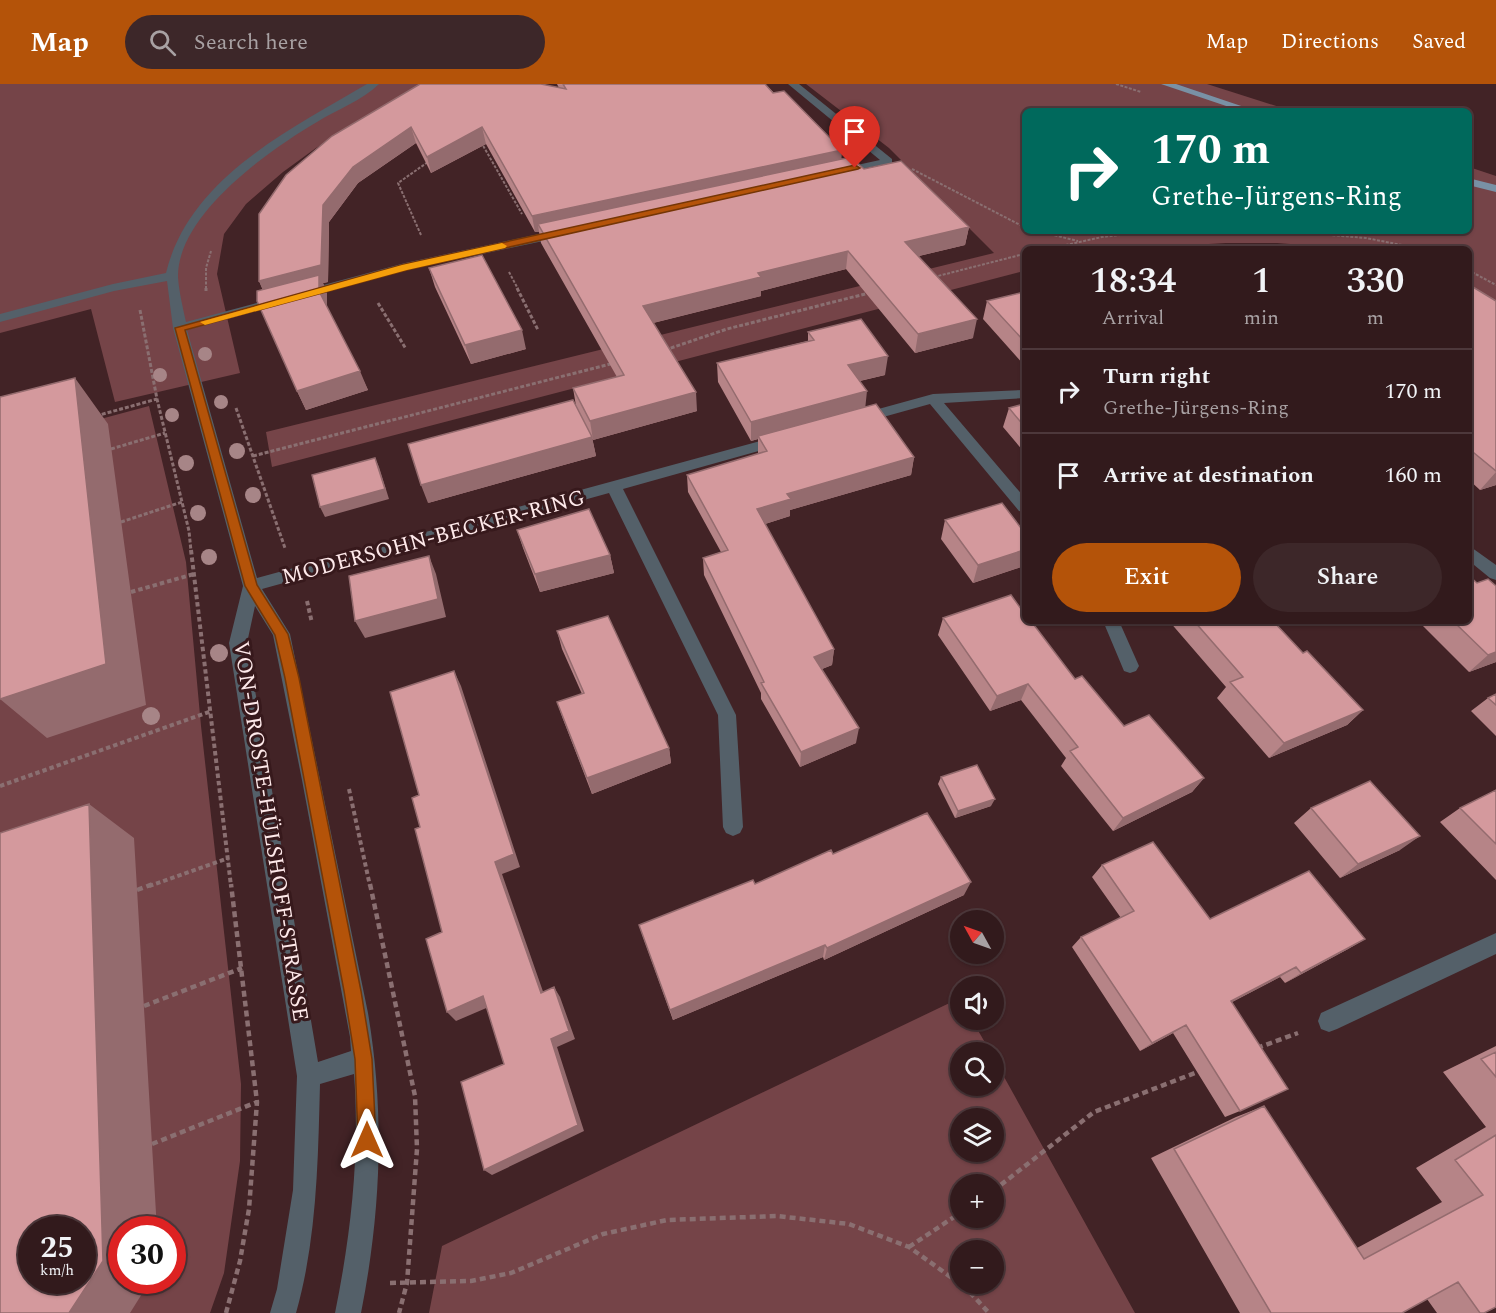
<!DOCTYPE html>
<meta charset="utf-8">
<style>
:root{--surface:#321a1c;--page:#3d2729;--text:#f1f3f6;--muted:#a8a1a3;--line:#4d383b;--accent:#b45309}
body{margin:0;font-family:Spectral,serif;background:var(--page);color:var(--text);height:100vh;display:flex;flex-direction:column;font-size:22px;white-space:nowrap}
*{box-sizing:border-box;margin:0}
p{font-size:20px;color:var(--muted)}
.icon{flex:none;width:33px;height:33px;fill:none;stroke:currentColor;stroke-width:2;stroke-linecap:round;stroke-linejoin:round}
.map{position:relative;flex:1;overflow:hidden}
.side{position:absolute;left:1022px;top:162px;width:450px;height:378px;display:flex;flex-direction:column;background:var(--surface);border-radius:9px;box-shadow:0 2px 4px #0004,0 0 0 2px var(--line)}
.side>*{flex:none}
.top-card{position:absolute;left:1022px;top:24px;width:450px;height:126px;border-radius:9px;box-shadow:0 2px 4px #0004,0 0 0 2px var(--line);background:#00695c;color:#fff;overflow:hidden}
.needle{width:39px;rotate:310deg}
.buttons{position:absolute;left:950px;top:826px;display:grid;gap:12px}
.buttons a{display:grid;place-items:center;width:54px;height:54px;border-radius:50%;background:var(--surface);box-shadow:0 2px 4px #0004,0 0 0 2px var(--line);font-size:30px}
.speed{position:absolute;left:18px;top:1132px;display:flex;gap:12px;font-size:30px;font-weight:700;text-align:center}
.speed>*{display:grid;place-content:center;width:78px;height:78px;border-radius:50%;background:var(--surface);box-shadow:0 2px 4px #0004,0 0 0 2px var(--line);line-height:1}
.speed small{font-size:15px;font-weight:400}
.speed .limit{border:9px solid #d22;background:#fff;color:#111}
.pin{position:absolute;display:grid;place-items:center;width:51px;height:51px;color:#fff;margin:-62px -26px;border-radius:50% 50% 50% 0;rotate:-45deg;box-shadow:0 0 6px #0007}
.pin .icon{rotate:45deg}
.me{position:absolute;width:66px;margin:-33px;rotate:0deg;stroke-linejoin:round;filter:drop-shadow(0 0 4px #0008)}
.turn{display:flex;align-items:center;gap:21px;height:126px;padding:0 30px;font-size:27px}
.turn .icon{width:78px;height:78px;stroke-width:2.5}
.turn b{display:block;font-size:42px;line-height:51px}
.eta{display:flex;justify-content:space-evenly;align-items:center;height:102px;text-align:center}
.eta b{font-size:36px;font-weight:600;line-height:42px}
.action{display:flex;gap:12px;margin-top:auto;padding:12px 30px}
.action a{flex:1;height:69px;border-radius:36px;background:var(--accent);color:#fff;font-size:24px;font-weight:600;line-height:69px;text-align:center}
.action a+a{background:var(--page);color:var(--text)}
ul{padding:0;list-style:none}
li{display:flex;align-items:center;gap:18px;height:84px;padding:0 30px;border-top:2px solid var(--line)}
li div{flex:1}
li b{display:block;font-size:22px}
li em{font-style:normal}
header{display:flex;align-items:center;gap:36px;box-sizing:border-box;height:84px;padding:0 30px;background:var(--accent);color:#fff}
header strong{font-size:28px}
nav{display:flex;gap:33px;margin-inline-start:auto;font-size:21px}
.search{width:420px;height:54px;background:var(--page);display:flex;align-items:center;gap:15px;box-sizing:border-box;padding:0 21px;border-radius:33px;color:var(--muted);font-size:22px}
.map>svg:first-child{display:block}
</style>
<header>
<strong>Map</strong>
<div class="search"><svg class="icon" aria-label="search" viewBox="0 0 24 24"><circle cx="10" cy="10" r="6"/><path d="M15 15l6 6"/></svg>Search here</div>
<nav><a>Map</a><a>Directions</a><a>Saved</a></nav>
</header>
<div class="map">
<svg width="1496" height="1229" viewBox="0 0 1496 1229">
<rect width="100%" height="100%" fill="#422326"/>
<path fill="#754448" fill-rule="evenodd" d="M0,0H425L316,64L283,88L246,120L224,150L217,190L240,289L115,318L91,225L0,249Z
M806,0H1207L1292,27H1024V147H1468L1469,83L1496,92V218L1469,202L1468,165H1353L1277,159H1226L1125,165H1024V187L272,383L266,348L994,169L889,64Z
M149,322L186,478L201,642L241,1000L240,1077L224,1189L210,1229H0V362ZM32,1146H82V1197H32ZM122,1146H172V1197H122Z
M960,914V936H972L991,969H960V1002H993V973L1135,1229H429L442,1162ZM960,1035H993V1068H960ZM960,1101H993V1134H960ZM960,1167H993V1200H960Z"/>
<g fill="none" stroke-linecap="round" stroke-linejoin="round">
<path stroke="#8a6f71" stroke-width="2" stroke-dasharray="3 1.5" stroke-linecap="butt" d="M1116,0L1141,8
M481,58L522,130
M912,85L1024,143
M1037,147L1078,157
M1283,147L1366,154L1422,165
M421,151L398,99L428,78
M1048,165L1102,153L1157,147
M1468,186L1496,201
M509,188L518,205
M934,193L1024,170
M206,205V184L211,167"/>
<path stroke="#8a6f71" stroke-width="3" stroke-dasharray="4 2" stroke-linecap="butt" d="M206,204V207
M517,204L538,246
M378,219L406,265
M140,226L157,315L189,447L191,467
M665,266L727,245L869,209
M236,324L285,464
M96,332L157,315
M111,365L165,349
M253,372L614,279
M121,438L182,418"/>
<path stroke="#8a6f71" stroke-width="4" stroke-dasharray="4.5 3" stroke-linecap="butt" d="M191,466L231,802
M131,508L194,490
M307,517L312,539
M0,702L212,627
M349,705L370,802
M149,802L229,774"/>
<path stroke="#8a6f71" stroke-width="4.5" stroke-dasharray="6 4" stroke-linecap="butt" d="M370,800L415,1012L417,1065L407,1199L399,1229
M137,806L153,800
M144,922L242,884
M1257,964L1298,949
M152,1060L257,1018
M993,1107L1094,1028L1200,987
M909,1163L960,1129
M390,1199L471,1197L511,1189L603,1150L667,1136L777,1132L849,1140L909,1163L966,1204L989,1229
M226,1229L240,1177L249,1125L257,1018L231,800"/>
<path fill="#546069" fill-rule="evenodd" d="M367,0H379C363,16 336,26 317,38C269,66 177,131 178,193C179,208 183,224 186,238L405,179L562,145L568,149L562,153L407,186L187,246L257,494L782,351L789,356L787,359L623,405L736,631L743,743L740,749L733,752L726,749L723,743L718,631L609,409L262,505L290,550L368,929C385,1030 381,1128 361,1229H335C351,1150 360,1071 354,990L320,1000C318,1077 317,1155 296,1229H270L277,1205L293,1106L297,992L229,559L243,502L173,244L167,197L114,207L0,238V230L113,200L166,189C189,94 289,46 367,0ZM255,522L273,551L302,696L350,953L351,967L318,978L247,559Z
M788,0H799L892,75V79L834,90V86L880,76Z
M1024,306V314L944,319L1024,413V428L1019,427L930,320L858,340L851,335L853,332L933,310Z
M1468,461L1496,481V496L1490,494L1468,476Z
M1103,537H1119L1139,582L1136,587L1130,589L1124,587Z
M1496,849V870L1337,945L1329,948L1321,945L1318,937L1321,929Z"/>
<path fill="#7991a5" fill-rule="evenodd" d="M1161,0H1176L1256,27H1241Z
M1468,94L1496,101V108L1468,101Z"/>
</g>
<g fill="#a78587">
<circle cx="205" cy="270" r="7"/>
<circle cx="160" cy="291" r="7"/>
<circle cx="221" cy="318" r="7"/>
<circle cx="172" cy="331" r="7"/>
<circle cx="237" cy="367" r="8"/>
<circle cx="186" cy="379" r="8"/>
<circle cx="253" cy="411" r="8"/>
<circle cx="198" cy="429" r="8"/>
<circle cx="209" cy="473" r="8"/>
<circle cx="219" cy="569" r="9"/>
<circle cx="151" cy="632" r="9"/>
</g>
<path fill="#b68487" d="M557,0H765L842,75L864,85L969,143L965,161L919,172L973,254L915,269L846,185L761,207V212L653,239L697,327L593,356L592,354L596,372L428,419L576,322L573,304L617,293L541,159L539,148H535L486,60L431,89L416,59L358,99L329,138L328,198L323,199L327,210V223L368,306L306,326L297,307L263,206L259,197L332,52L559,4Z
M429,184L526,265L471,280L435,203Z
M1468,200L1496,217V401L1480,406L1468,395Z
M1024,208V281L983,235L987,217Z
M808,248L885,291L860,297L865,323L914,373L911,391L790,426V432L765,440L834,565L832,581L822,585L856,659L800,683L761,615V609L704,491L703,474L721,468L688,408L687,391L758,370V355L751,357L718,298L717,279L808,257Z
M1024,320V368L1003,343L1009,324Z
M945,436L1024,448V482L973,499L941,455Z
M517,446L610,471L614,489L540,508L523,464Z
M1477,499L1496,578L1469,588L1418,537H1468Z
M943,534L1075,595L1124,642L1204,694L1192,708L1113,747L1061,682L1066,674L1021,616L990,627L938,551Z
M1169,537H1273L1303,569L1363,626L1347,641L1269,674L1217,614L1226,603Z
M557,547L669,664L671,679L592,710L563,635L557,618L582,610L562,565Z
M1496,610V652L1471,627L1488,614Z
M941,693L991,722L955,734L938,700Z
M1496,706V796L1440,738L1460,724Z
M1311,724L1400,766L1340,794L1294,739Z
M833,770L964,811L824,876L823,873L673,936L643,853L639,841L755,800Z
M1102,781L1210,835L1365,855L1348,865L1285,899L1280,893L1232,918L1240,1027L1225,1033L1173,949L1140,967L1072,863L1081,853L1121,834L1092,793Z
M1496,962V1223L1484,1229H1437L1427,1215L1402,1229H1240L1151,1074L1236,1033L1264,1022L1357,1164L1442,1118L1416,1084L1486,1043L1443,988Z"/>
<path fill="#946b6e" d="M411,43L416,59L358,99L329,138L328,198L323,199L327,210V226L266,214L259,197L323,121L353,83Z
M482,43L486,60L431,89L427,73Z
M842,66L841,82L538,140L539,148H535L532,132Z
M969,143L965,161L902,176L905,158Z
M848,167L846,185L761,207V212L645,241L643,222L758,189Z
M977,235L973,254L915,269L918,250Z
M522,246L526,265L471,280L465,261Z
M888,272L885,291L846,300L848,281Z
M360,287L368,306L306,326L297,307Z
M75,294L108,340L146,621L47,654L0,615Z
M867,307L865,326L758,352V355L751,357V338Z
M696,308L697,327L593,356L590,337Z
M592,353L596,372L428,419L421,401Z
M914,373L911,391L790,426V432L756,443L757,425L787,410Z
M375,374L379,383L389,415L325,433L320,423Z
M1496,388V401L1480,406Z
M1024,466V482L973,499L978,481Z
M610,471L614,489L540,508L535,490Z
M429,472L436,490L446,533L365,554L355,537Z
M834,565L832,581L812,589L814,573Z
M1496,568V578L1469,588L1488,571Z
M454,587L461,602L520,783L502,790L547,919L541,909L495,778Z
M1028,600L1021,616L990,627L997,612Z
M1363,626L1347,641L1269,674L1284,659Z
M859,644L856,659L800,683L801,668Z
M669,664L671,679L592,710L587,694Z
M1204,694L1192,708L1113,747L1123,734Z
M995,715L991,722L955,734L958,727Z
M89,720L134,754L157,1146H122V1197H150L130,1229H69Z
M1420,752L1400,766L1340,794L1358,780Z
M971,798L964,811L824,876L827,864Z
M1365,855L1348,865L1285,899L1301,889Z
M825,861L823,873L673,936L670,926Z
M1296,883L1280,893L1217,926L1231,917Z
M554,903L560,913L575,955L557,963L584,1047L492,1091L484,1086L551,955Z
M483,912L491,922L456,937L447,928Z
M1186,941L1173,949L1140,967L1152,959Z"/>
<path fill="#d4999d" stroke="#946b6e" stroke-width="1.5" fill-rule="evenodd" d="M420,0H541L566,5L563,0H765L773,9L784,7L842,66L532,132L482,43L427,73L411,43L353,83L323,121L321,181L259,197V130L286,91L332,52Z
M851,73L864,85L901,77L969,143L905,158L977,235L918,250L848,167L758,189L761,193L643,222L696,308L590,337L573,304L624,291L538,140Z
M482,171L522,246L465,261L429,184Z
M319,191V207L360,287L297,307L257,217V207Z
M1468,200L1496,217V387L1468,364Z
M1024,208V257L987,217Z
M861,235L888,272L848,281L867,307L751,338L717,279L814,256L808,248Z
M75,294L106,580L0,615V313Z
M573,316L592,353L421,401L408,360Z
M876,320L914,373L787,410L791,415L757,425L834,565L814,573L859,644L801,668L761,599L764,598L703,474L728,466L687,391L767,367L758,352Z
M1024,320V342L1009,324Z
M375,374L385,405L320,423L312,391Z
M1002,419L1024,448V466L978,481L945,436Z
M589,425L610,471L535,490L517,446Z
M429,472L438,515L355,537L349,492Z
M1468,491L1477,499L1488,495L1496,502V568L1488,571L1453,537H1468Z
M1011,511L1024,529V537H1031L1075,595L1082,592L1124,642L1149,631L1204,694L1123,734L1070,667L1078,663L1028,600L997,612L943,534Z
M608,532L669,664L587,694L557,618L584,609L557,547Z
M1194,537H1273L1303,569L1307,567L1363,626L1284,659L1230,598L1243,593Z
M454,587L514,770L495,778L541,909L554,903L569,947L551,955L578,1041L484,1086L461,998L504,980L483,912L447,928L426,855L442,848L415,745L420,743L412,714L419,711L390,608Z
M1496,610V621L1488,614Z
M977,681L995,715L958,727L941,693Z
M1370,697L1420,752L1358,780L1311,724Z
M1496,706V760L1460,724Z
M89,720L103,1177L69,1229H0V749ZM32,1146H82V1197H32Z
M927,729L971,798L827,864L825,861L670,926L639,841L753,796L755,800L831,766L833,770Z
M1153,758L1210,835L1309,787L1365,855L1301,889L1296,883L1231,917L1288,1005L1240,1027L1186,941L1152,959L1081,853L1134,827L1102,781Z
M1496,968V993L1481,975Z
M1264,1022L1364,1175L1483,1111L1455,1076L1496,1051V1223L1484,1229H1480L1458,1198L1402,1229H1271L1174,1065Z"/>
<path fill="#b45309" stroke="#753606" stroke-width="1.5" d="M855,81L860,84L858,85L407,186L185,246L257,501L288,550L299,594L361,907L372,975L376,1056L374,1062L367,1065L361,1062L358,1056L355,975L344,907L285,594L275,551L245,502L175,244L405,180Z"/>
<path fill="#f59e0b" d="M502,159L507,162L505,164L407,186L205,241L200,238L402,181Z"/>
<g text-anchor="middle" stroke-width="6" stroke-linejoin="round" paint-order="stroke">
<g font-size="22" fill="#fee9ea" stroke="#37191c">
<text transform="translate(433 452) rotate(-15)" y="8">MODERSOHN-BECKER-RING</text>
<text transform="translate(272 747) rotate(81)" y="8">VON-DROSTE-HÜLSHOFF-STRASSE</text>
</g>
</g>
</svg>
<div class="buttons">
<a><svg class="needle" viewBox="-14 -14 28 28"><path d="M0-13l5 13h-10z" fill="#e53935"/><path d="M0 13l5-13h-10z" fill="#a8a1a3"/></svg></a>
<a><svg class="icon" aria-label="sound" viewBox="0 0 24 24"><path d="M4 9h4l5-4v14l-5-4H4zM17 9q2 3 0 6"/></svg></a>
<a><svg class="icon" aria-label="search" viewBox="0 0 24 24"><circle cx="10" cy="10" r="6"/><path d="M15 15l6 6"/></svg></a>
<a><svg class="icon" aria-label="layers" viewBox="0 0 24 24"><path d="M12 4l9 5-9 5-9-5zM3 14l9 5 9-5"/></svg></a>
<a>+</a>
<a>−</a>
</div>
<div class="speed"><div>25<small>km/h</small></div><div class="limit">30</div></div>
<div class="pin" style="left:855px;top:84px;background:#d93025"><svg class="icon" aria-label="arrive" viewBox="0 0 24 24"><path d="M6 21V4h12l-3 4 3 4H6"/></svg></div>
<svg class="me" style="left:367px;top:1056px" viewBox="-20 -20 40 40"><path d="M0-17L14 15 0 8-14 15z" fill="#b45309" stroke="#fff" stroke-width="4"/></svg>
<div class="top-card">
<div class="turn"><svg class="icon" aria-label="right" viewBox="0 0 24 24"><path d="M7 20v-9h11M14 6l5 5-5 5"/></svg><div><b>170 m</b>Grethe-Jürgens-Ring</div></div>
</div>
<section class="side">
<div class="eta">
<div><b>18:34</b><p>Arrival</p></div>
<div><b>1</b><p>min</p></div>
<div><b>330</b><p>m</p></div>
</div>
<ul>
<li><svg class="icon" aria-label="right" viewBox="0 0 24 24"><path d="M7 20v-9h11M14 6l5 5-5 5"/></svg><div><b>Turn right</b><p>Grethe-Jürgens-Ring</p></div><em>170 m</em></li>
<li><svg class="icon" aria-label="arrive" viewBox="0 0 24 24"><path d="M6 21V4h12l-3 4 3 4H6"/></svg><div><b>Arrive at destination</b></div><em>160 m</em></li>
</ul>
<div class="action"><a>Exit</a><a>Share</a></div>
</section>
</div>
